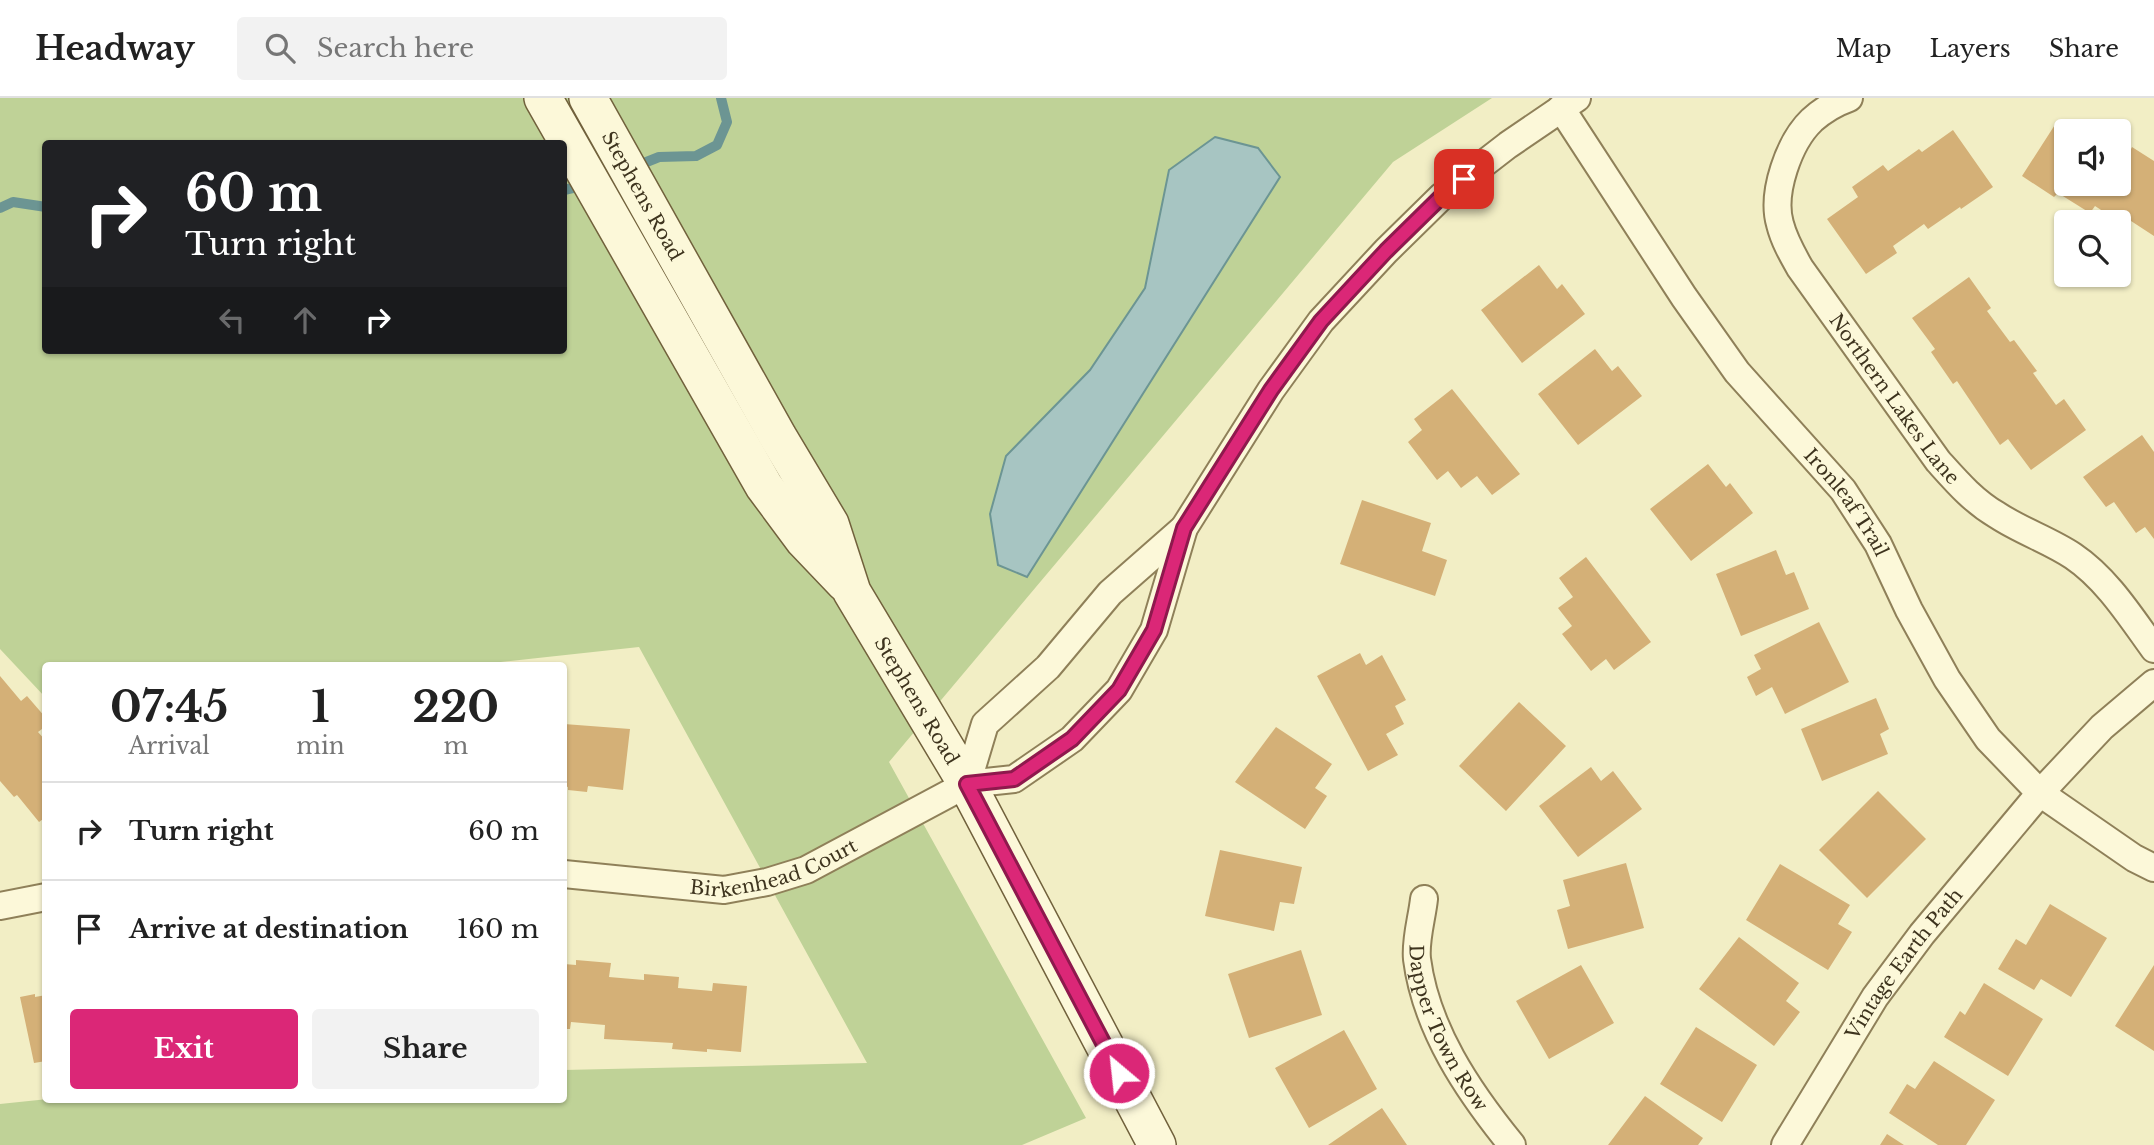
<!DOCTYPE html>
<style>
:root{--surface:#fff;--page:#f2f2f2;--text:#222;--muted:#767676;--line:#e0e0e0;--accent:#db2777}
body{margin:0;font-family:"Libre Baskerville",serif;background:var(--page);color:var(--text);height:100vh;display:flex;flex-direction:column;font-size:26px;white-space:nowrap}
*{box-sizing:border-box;margin:0}
p{font-size:23px;color:var(--muted)}
.icon{flex:none;width:38px;height:38px;fill:none;stroke:currentColor;stroke-width:2;stroke-linecap:round;stroke-linejoin:round}
.map{position:relative;flex:1;overflow:hidden}
.side{position:absolute;left:42px;top:564px;width:525px;height:441px;display:flex;flex-direction:column;background:var(--surface);border-radius:7px;box-shadow:0 2px 5px #0004}
.side>*{flex:none}
.banner{position:absolute;left:42px;top:42px;width:525px;height:214px;border-radius:7px;box-shadow:0 2px 5px #0004;background:#202124;color:#fff;overflow:hidden}
.tools{position:absolute;left:2054px;top:21px;display:grid;gap:14px}
.tools a{display:grid;place-items:center;width:77px;height:77px;border-radius:7px;background:var(--surface);box-shadow:0 2px 5px #0004;font-size:35px}
.pin{position:absolute;display:grid;place-items:center;width:60px;height:60px;color:#fff;margin:-30px;border-radius:14px;box-shadow:0 4px 10px #0006}
.me{position:absolute;width:77px;margin:-38px;rotate:332deg;stroke-linejoin:round;filter:drop-shadow(0 0 5px #0008)}
.turn{display:flex;align-items:center;gap:24px;height:147px;padding:0 28px;font-size:32px}
.turn .icon{width:91px;height:91px;stroke-width:2.5}
.turn b{display:block;font-size:49px;line-height:60px}
.lanes{display:flex;align-items:center;height:66px;padding:0 28px;background:#0003;justify-content:center;gap:35px;direction:ltr}
.lanes .off{opacity:.35}
.eta{display:flex;justify-content:space-evenly;align-items:center;height:119px;text-align:center}
.eta b{font-size:42px;font-weight:800;line-height:49px}
.cta{display:flex;gap:14px;margin-top:auto;padding:14px 28px}
.cta a{flex:1;height:80px;border-radius:7px;background:var(--accent);color:#fff;font-size:28px;font-weight:800;line-height:80px;text-align:center}
.cta a+a{background:var(--page);color:var(--text)}
ul{padding:0;list-style:none}
li{display:flex;align-items:center;gap:21px;height:98px;padding:0 28px;border-top:2px solid var(--line)}
li div{flex:1}
li b{display:block;font-size:26px}
li em{font-style:normal}
header{display:flex;align-items:center;gap:42px;box-sizing:border-box;height:98px;padding:0 35px;background:var(--surface);border-bottom:2px solid var(--line)}
header strong{font-size:33px}
nav{display:flex;gap:38px;margin-inline-start:auto;font-size:24px}
.search{width:490px;height:63px;background:var(--page);display:flex;align-items:center;gap:18px;box-sizing:border-box;padding:0 24px;border-radius:7px;color:var(--muted);font-size:26px}
.map>svg:first-child{display:block}
</style>
<header>
<strong>Headway</strong>
<div class="search"><svg class="icon" aria-label="search" viewBox="0 0 24 24"><circle cx="10" cy="10" r="6"/><path d="M15 15l6 6"/></svg>Search here</div>
<nav><a>Map</a><a>Layers</a><a>Share</a></nav>
</header>
<div class="map">
<svg width="2154" height="1047" viewBox="0 0 2154 1047">
<rect width="100%" height="100%" fill="#f2eec5"/>
<path fill="#bfd297" fill-rule="evenodd" d="M0,0H1492L1393,64L889,664L1086,1020L1022,1047H0V1006L48,1001H564V972L867,965L639,549L473,567H46L45,599L0,551ZM46,46H564V252H46Z"/>
<path fill="#a7c5c2" stroke="#6c9593" stroke-width="2" d="M1215,39L1258,50L1280,79L1027,479L998,467L990,416L1006,358L1090,272L1145,190L1169,72Z"/>
<g fill="none" stroke-linecap="round" stroke-linejoin="round">
<path stroke="#6c9593" stroke-width="10" d="M634,69L659,59L696,58L717,47L727,24L721,0
M564,92L586,87
M0,110L13,104L46,109"/>
</g>
<path fill="#d4b077" d="M2058,22L2075,33H2067V86H2119V51L2128,57L2132,49L2154,63V138L2131,123L2127,129L2095,108L2090,115L2058,95L2054,99L2022,78Z
M1953,32L1993,89L1961,111L1960,109L1928,131L1924,126L1893,148L1897,155L1866,176L1827,121L1858,99L1852,89L1883,67L1888,73L1919,51L1922,54Z
M1539,167L1557,191L1562,186L1585,216L1522,265L1481,212Z
M1969,179L1991,210L1987,213L2010,244L2014,242L2037,273L2033,275L2056,307L2064,301L2086,332L2031,372L2008,341L2000,347L1957,283L1953,286L1931,254L1935,251L1912,220Z
M1595,251L1612,273L1618,268L1642,298L1578,347L1538,296Z
M1452,291L1520,376L1492,397L1477,378L1461,390L1448,373L1437,382L1408,344L1422,332L1414,321Z
M2142,337L2154,354V441L2145,429L2136,435L2114,404L2106,409L2083,379Z
M1708,366L1726,389L1730,385L1753,415L1691,463L1650,411Z
M1362,402L1431,425L1422,453L1447,462L1435,498L1340,466Z
M1776,452L1786,477L1794,474L1809,511L1741,538L1716,476Z
M1586,459L1651,544L1614,572L1606,561L1591,573L1562,536L1572,528L1558,510L1573,499L1559,480Z
M1819,524L1849,584L1785,616L1772,589L1756,598L1747,579L1761,571L1754,557Z
M1360,555L1366,567L1382,557L1406,602L1395,608L1404,626L1386,636L1398,657L1368,673L1317,578Z
M0,578L21,603L27,598L46,620V628L38,634L46,643V719L39,724L17,697L14,699L0,683Z
M1876,600L1889,631L1880,636L1888,656L1822,683L1801,631Z
M1519,604L1566,648L1506,713L1459,668Z
M564,626L630,631L623,692L588,688L587,694L568,692V689L564,688Z
M1276,629L1332,666L1315,690L1327,698L1305,731L1235,684Z
M1591,669L1601,683L1613,673L1642,711L1578,759L1539,708Z
M1878,693L1926,741L1867,800L1819,752Z
M1220,752L1302,769L1294,806L1280,804L1274,833L1205,818Z
M1626,765L1644,830L1568,851L1557,812L1570,808L1563,782Z
M1780,766L1850,807L1838,826L1852,834L1828,872L1746,822Z
M2050,806L2107,840L2071,899L2041,881L2034,892L1998,871L2016,841L2026,847Z
M1739,839L1799,885L1786,903L1800,914L1774,948L1699,891Z
M1301,852L1322,917L1249,940L1228,876Z
M576,862L611,865L609,879L644,882V876L679,879L678,890L712,893L713,885L747,888L741,954L707,951V954L672,951L673,945L604,941L605,927L571,924L570,931H564V866L576,867Z
M1581,867L1614,925L1549,961L1516,903Z
M2154,867V953L2115,928Z
M1984,885L2043,921L2008,978L1944,939L1960,913L1965,917Z
M35,896V899L46,897V963L34,965L20,899Z
M1696,929L1757,967L1722,1024L1660,986Z
M1344,932L1377,991L1309,1030L1275,970Z
M1934,963L1995,1002L1966,1047H1938L1889,1015L1907,986L1915,991Z
M1645,998L1703,1040L1698,1047H1608Z
M1382,1010L1407,1047H1328Z
M1887,1036L1904,1047H1880Z"/>
<g fill="none" stroke-linecap="round" stroke-linejoin="round">
<defs>
<g id="street">
<path id="s1" d="M1849,0C1835,5 1823,12 1812,22C1789,44 1771,95 1780,126C1784,142 1792,156 1800,170L1938,363C1956,383 1973,403 1997,417C2021,433 2049,442 2073,458C2107,481 2130,518 2154,551"/>
<path id="s2" d="M1561,10L1684,199L1737,274L1843,392L1878,446L1909,512L1947,581L1988,641L2040,695L2134,760L2154,770"/>
<path d="M967,686L985,626L1048,569L1110,495L1184,430"/>
<path id="s3" d="M564,776L724,792L767,784L806,772L967,686L1014,681L1072,641L1119,592L1154,532L1184,430L1271,292L1321,223L1386,153L1442,98L1508,47L1577,0"/>
<path id="s4" d="M1424,801C1422,820 1415,842 1417,861C1426,931 1468,993 1512,1047"/>
<path d="M0,808L46,799"/>
<path id="s5" d="M1785,1047L1875,899L1922,836L2040,695L2102,629L2154,585"/>
</g>
<g id="secondary">
<path d="M543,0L764,388L804,442L845,485"/>
<path id="s6" d="M588,0L778,339L830,426L852,494L967,686L1157,1047"/>
</g>
</defs>
<use href="#street" stroke="#8f8059" stroke-width="30"/>
<use href="#secondary" stroke="#71613c" stroke-width="40"/>
<use href="#street" stroke="#fcf8d9" stroke-width="26"/>
<use href="#secondary" stroke="#fcf8d9" stroke-width="37"/>
</g>
<g fill="none" stroke-linecap="round" stroke-linejoin="round">
<defs>
<path id="route" d="M1119,975L967,686L1014,681L1072,641L1119,592L1154,532L1184,430L1271,292L1321,223L1386,153L1442,98L1464,81"/>
</defs>
<use href="#route" stroke="#8e194d" stroke-width="18"/>
<use href="#route" stroke="#db2777" stroke-width="12"/>
</g>
<g text-anchor="middle" stroke-width="5" stroke-linejoin="round" paint-order="stroke">
<g font-size="19" fill="#3e341e" stroke="#f9f5d5">
<text dy="7" stroke="none"><textPath href="#s6" startOffset="112">Stephens Road</textPath></text>
<text dy="7" stroke="none"><textPath href="#s1" startOffset="366">Northern Lakes Lane</textPath></text>
<text dy="7" stroke="none"><textPath href="#s2" startOffset="488">Ironleaf Trail</textPath></text>
<text dy="7" stroke="none"><textPath href="#s6" startOffset="688">Stephens Road</textPath></text>
<text dy="7" stroke="none"><textPath href="#s3" startOffset="214">Birkenhead Court</textPath></text>
<text dy="7" stroke="none"><textPath href="#s5" startOffset="217">Vintage Earth Path</textPath></text>
<text dy="7" stroke="none"><textPath href="#s4" startOffset="136">Dapper Town Row</textPath></text>
</g>
</g>
</svg>
<div class="tools">
<a><svg class="icon" aria-label="sound" viewBox="0 0 24 24"><path d="M4 9h4l5-4v14l-5-4H4zM17 9q2 3 0 6"/></svg></a>
<a><svg class="icon" aria-label="search" viewBox="0 0 24 24"><circle cx="10" cy="10" r="6"/><path d="M15 15l6 6"/></svg></a>
</div>
<div class="pin" style="left:1464px;top:81px;background:#d93025"><svg class="icon" aria-label="arrive" viewBox="0 0 24 24"><path d="M6 21V4h12l-3 4 3 4H6"/></svg></div>
<svg class="me" style="left:1119px;top:975px" viewBox="-20 -20 40 40"><circle r="17" fill="#db2777" stroke="#fff" stroke-width="3"/><path d="M0-11L8 9 0 5-8 9z" fill="#fff"/></svg>
<div class="banner">
<div class="turn"><svg class="icon" aria-label="right" viewBox="0 0 24 24"><path d="M7 20v-9h11M14 6l5 5-5 5"/></svg><div><b>60 m</b>Turn right</div></div>
<div class="lanes"><svg class="icon off" aria-label="left" viewBox="0 0 24 24"><path d="M17 20v-9H6M10 6l-5 5 5 5"/></svg><svg class="icon off" aria-label="ahead" viewBox="0 0 24 24"><path d="M12 20V5M6 11l6-6 6 6"/></svg><svg class="icon" aria-label="right" viewBox="0 0 24 24"><path d="M7 20v-9h11M14 6l5 5-5 5"/></svg></div>
</div>
<section class="side">
<div class="eta">
<div><b>07:45</b><p>Arrival</p></div>
<div><b>1</b><p>min</p></div>
<div><b>220</b><p>m</p></div>
</div>
<ul>
<li><svg class="icon" aria-label="right" viewBox="0 0 24 24"><path d="M7 20v-9h11M14 6l5 5-5 5"/></svg><div><b>Turn right</b></div><em>60 m</em></li>
<li><svg class="icon" aria-label="arrive" viewBox="0 0 24 24"><path d="M6 21V4h12l-3 4 3 4H6"/></svg><div><b>Arrive at destination</b></div><em>160 m</em></li>
</ul>
<div class="cta"><a>Exit</a><a>Share</a></div>
</section>
</div>
